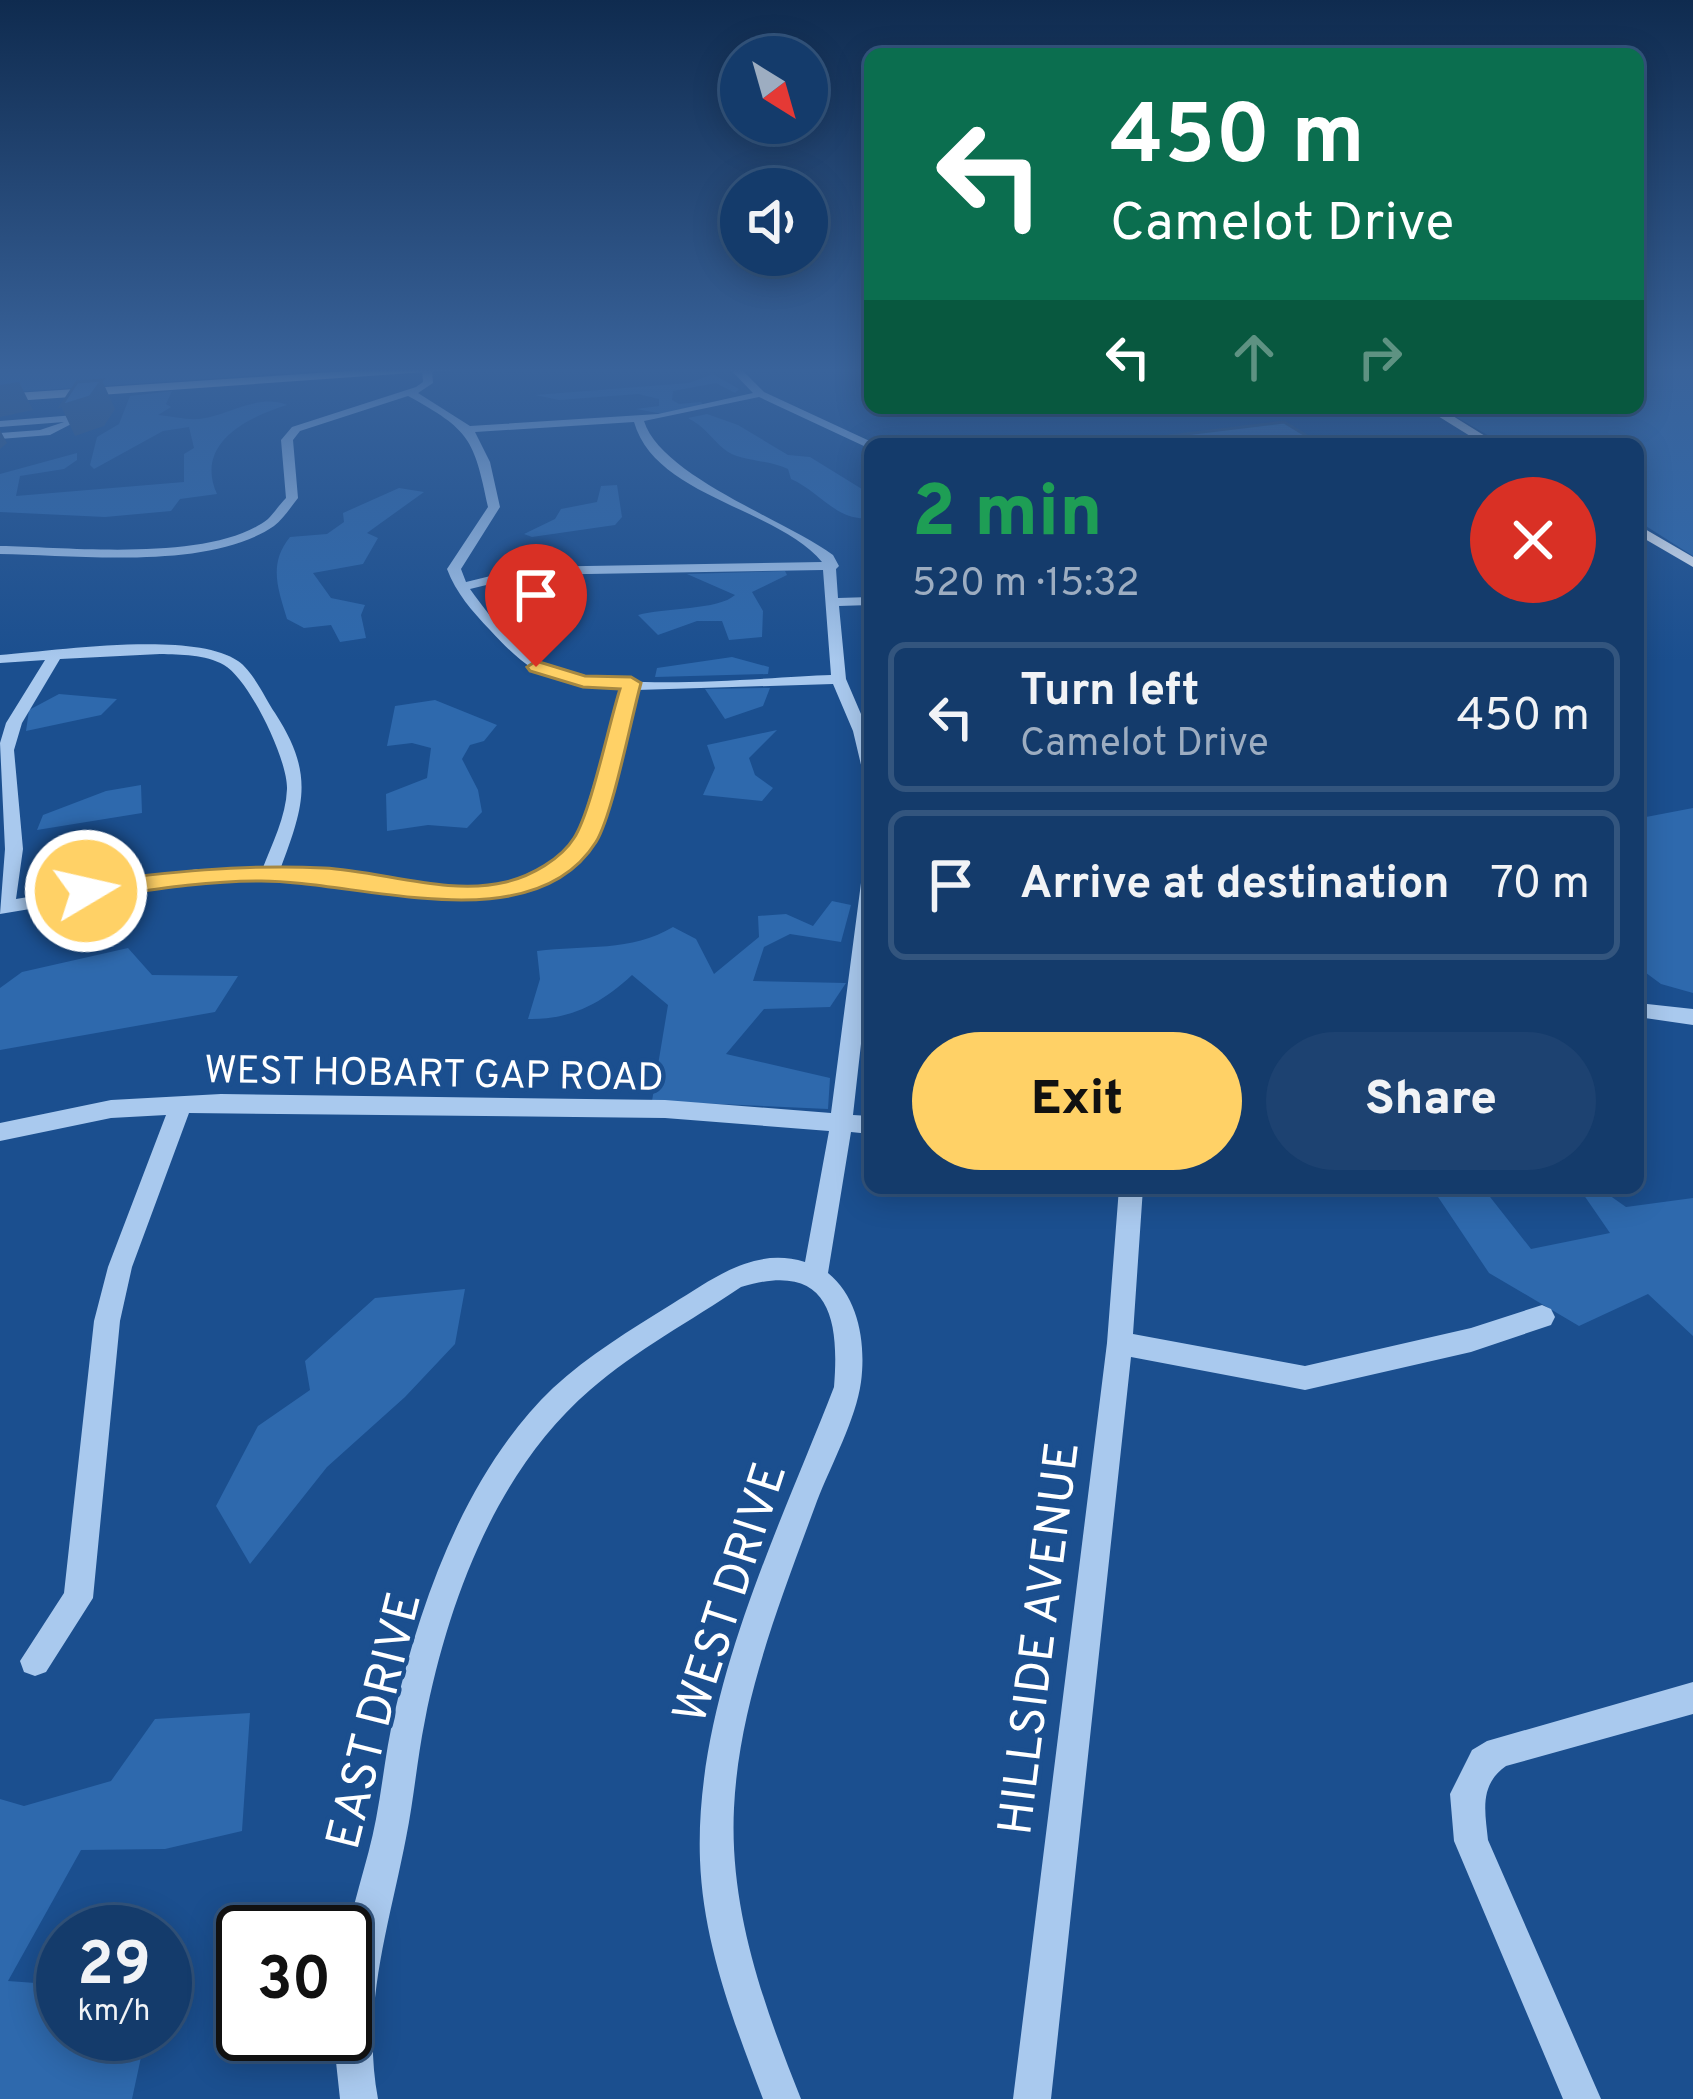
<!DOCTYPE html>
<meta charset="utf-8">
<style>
:root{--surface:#143b6b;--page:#1d4271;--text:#f1f3f6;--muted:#9dadc1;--line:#33557e;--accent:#ffd166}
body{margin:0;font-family:Overpass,sans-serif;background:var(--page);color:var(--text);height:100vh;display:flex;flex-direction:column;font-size:45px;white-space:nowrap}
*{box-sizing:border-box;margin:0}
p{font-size:39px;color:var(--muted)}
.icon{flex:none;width:66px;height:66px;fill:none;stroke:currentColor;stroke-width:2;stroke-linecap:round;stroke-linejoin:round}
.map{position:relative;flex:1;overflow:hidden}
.side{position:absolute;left:864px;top:438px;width:780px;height:756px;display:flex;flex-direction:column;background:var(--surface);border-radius:18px;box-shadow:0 6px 30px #0003,0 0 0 3px var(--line)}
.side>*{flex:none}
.guide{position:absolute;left:864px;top:48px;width:780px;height:366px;border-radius:18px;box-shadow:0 6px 30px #0003,0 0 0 3px var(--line);background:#0b6e4f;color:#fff;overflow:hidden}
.needle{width:78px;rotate:143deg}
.fabs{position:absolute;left:720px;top:36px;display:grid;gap:24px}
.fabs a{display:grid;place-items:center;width:108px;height:108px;border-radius:50%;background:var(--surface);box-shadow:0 6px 30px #0003,0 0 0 3px var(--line);font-size:60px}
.speed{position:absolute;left:36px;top:1905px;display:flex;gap:24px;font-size:60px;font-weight:700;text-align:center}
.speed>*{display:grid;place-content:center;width:156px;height:156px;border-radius:50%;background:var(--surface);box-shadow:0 6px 30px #0003,0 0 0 3px var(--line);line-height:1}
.speed small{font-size:30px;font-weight:400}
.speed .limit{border:6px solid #111;border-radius:18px;background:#fff;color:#111}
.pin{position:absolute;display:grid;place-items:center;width:102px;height:102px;color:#fff;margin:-123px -51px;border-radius:50% 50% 50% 0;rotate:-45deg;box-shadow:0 0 12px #0007}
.pin .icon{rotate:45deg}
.me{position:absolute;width:132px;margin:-66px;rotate:81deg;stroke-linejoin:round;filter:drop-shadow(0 0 9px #0008)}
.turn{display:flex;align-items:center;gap:42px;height:252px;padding:0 48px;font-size:54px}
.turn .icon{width:156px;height:156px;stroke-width:2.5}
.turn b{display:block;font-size:84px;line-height:102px}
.lanes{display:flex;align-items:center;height:114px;padding:0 48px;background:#0003;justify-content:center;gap:60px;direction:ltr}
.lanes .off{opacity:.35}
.round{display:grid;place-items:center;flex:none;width:126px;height:126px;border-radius:63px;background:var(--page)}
.headline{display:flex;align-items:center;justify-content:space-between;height:204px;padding:0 48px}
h1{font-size:72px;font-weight:800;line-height:90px;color:#1e9e55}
.button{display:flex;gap:24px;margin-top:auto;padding:24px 48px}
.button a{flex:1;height:138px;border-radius:72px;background:var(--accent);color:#111;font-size:48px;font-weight:800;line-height:138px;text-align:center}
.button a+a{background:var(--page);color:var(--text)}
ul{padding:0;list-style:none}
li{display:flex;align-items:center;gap:36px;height:150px;margin:0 24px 18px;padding:0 24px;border:6px solid var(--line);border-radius:18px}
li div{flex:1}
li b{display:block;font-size:45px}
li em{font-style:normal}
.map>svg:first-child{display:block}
</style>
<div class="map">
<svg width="1693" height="2099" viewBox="0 0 1693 2099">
<rect width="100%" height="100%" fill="#1b4f8f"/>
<path fill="#2e69ad" d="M0,367H379L0,393Z
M1638,367H1693V556L1638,521V444H1503L1441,408H1638Z
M713,374L739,389L735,393L716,383L673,391L672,400L679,404L701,402L704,406L663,414L636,409L659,406V399L638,394L559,400L535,395L689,383Z
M172,391L166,404L171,407L158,415C171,416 186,420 199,419C227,416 258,393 287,405C248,417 194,443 217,494L180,499L171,511L105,517L0,512V474L77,453V460L64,469L20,476L16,496L184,482V454L194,448L189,427L163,431L94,469L90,465L97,437L119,424L130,396Z
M707,414L738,425L788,455L810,457L870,494V518C837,522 819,491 791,479L788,469C768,459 739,462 724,449C711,438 705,427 688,418Z
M617,485L622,517L615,525L532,537L524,534L555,519L561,509L597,502L601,486Z
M399,488L424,492L367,533L378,538L363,564L313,573L331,598L365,605L361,615L366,638L340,642L331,625L304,628L287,619C278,589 268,564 290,537L327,534L344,522L343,513Z
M785,571L787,575L752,592L763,611L762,637L729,640L722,621H697L658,635L638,615C663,608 719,610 735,595L687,574Z
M732,657L769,667L768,674L655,677L657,668Z
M770,688L763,706L725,719L705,689Z
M59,694L117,699L101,715L26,731L29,710Z
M435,700L497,725L484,741L470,745L462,759L478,790L482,812L467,828L428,825L387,831L386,794L427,778L431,748L412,743L387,746L395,706Z
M777,730L749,758L755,775L773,788L762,801L703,795L715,768L707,745Z
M141,785L142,813L37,830L43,815L106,791Z
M1693,808V993L1661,984L1638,967V810L1646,817Z
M832,901L851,905L841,942L790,934L764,947L753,981L846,983L830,1007L764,1009L726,1054L830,1078L828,1109L652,1101L668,1005L632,975C601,1004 570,1020 528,1019L540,979L537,951C585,945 631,952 673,927L696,939L714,974L759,937L758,916L786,914L813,926Z
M128,948L152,975L238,976L215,1012L0,1050V988L22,972Z
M1432,1188H1483L1531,1249L1610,1233L1579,1188H1599L1626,1207L1693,1198V1336L1648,1294L1579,1326L1489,1273Z
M465,1289L455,1344L405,1397L327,1467L250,1564L216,1506L258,1426L310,1390L305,1361L375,1298Z
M250,1713L242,1831L165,1849L81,1850L8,1981L63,1985V2034H146L132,2099H0V1799L24,1806L111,1781L155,1719Z"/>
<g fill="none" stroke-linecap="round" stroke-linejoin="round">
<path fill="#a9c9ee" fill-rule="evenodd" d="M426,367L432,370L433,383L418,393L470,426L658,414L753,393L728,367H739L764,392L874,443L870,448L866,447L759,397L644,421C661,476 785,520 833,555L839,566L836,569L838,598L870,597V605L839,606L846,679L870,735V774L862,769L853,731L833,684L637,690L593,844L564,872L527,889L469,900L323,882L198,881L0,914L5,849L0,743L6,723L45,660L0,663V655C56,651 192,630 238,661C253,671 265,698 275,713C315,775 304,805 280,870H323L469,888L517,880L552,864L576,842L622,689C554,684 536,680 490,630C472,611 456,593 447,569L488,507C474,439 470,430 408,396L300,431L293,440L298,498C291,507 283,519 274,526C209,571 76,555 0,554V546C69,547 212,563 268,519C274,513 280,504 286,498L281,440L292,427L416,387L423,382L422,370ZM634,422C655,497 778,508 822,562L528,567L466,582L461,569L500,507L490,462L475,432ZM823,570L831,675C763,677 594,696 539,663C513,647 488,614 470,589L528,575ZM160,654C181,655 205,654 224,665C249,679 288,760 287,789C286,817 272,844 262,870L198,869L16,899L23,849L14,750L22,723L60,659Z
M75,415L79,420L50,435L0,439V433L40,430L64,422L0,427V421Z
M870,877V964L853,1115L870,1116V1134L851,1132L828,1273C859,1298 866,1344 861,1382C856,1419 831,1465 817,1501C781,1599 739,1703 734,1808C729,1910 764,2006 801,2099H763C734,2023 703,1943 700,1860C694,1700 777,1534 834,1387C840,1314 827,1261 741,1287C691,1321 636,1350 590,1390C496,1471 448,1602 425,1720C417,1759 414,1799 406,1838C389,1926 361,2008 378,2099H340L333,2034H345C345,2007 342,1979 345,1952C350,1908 368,1863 376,1819C383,1783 386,1747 395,1711C421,1599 467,1470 553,1388C589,1355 630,1330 672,1304C713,1279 754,1246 805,1262L829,1131L665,1118L189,1113L132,1267L120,1321L93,1598L46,1672L35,1676L24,1672L20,1661L64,1593L94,1321L108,1267L166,1115L111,1118L0,1141V1123L111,1100L221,1094L665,1100L831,1113L861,883Z
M1638,1003L1693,1009V1025L1638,1017Z
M1119,1188H1143L1133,1334L1305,1366L1471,1328L1542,1305L1551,1309L1555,1317L1551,1325L1471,1352L1305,1390L1131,1357L1051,2099H1013L1107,1343Z
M1693,1682V1714L1506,1766C1479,1785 1485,1811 1488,1840L1601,2099H1563L1454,1841L1450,1794L1472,1750L1487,1741Z"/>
<path fill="#f0f6ff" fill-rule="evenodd" d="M407,367H497L0,402V394Z
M853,367H870V372L854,369Z
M1425,408H1440L1498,444H1483Z
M1638,525L1693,557V567L1638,535Z"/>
</g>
<path fill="#305480" d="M102,380L115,409L104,426L75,436L61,406Z
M19,382L33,410L0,417V385Z
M0,430L7,443L0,449Z"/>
<path fill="#4478b7" stroke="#305480" stroke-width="3" d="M102,380L90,397L61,406L77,382Z
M1284,422L1320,444H1169L1161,437Z"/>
<linearGradient id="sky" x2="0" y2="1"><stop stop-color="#0f2b4f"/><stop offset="0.56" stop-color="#39639b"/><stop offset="1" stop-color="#39639b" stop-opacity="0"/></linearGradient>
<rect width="1693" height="661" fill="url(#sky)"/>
<path fill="#ffd166" stroke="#a68842" stroke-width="3" d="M536,661L585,676L631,677L641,683C631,719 613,814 596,842C532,944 357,880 259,881C201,881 144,891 86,899L74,891L86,883C166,872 243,864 324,868C382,871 449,896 506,882C531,876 561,859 574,838C591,812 609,723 620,689L583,687L530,671L527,667Z"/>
<g text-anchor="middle" stroke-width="9" stroke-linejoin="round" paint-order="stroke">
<g font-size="39" fill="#fff" stroke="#1b4f8f">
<text transform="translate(434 1072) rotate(1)" y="14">WEST HOBART GAP ROAD</text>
</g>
<g font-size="48" fill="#fff" stroke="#1b4f8f">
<text transform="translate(728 1592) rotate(-72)" y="17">WEST DRIVE</text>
<text transform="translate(1037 1638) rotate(-83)" y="17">HILLSIDE AVENUE</text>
<text transform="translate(372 1720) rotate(-76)" y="17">EAST DRIVE</text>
</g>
</g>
</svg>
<div class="fabs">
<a><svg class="needle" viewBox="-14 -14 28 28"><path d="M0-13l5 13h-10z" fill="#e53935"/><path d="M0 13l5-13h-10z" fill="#9dadc1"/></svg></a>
<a><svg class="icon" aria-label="sound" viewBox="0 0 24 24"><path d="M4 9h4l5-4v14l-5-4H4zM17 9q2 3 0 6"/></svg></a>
</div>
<div class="speed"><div>29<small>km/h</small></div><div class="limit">30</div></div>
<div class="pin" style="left:536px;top:667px;background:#d93025"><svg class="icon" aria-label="arrive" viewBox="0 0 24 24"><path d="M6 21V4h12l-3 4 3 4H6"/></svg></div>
<svg class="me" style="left:86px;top:891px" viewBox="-20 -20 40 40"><circle r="17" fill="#ffd166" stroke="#fff" stroke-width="3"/><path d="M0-11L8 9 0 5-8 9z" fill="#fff"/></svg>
<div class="guide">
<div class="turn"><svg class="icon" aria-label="left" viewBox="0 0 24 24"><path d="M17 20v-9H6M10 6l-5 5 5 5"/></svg><div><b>450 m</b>Camelot Drive</div></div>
<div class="lanes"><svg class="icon" aria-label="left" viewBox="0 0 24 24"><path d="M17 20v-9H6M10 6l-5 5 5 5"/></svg><svg class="icon off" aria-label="ahead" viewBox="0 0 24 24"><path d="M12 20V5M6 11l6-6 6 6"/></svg><svg class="icon off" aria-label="right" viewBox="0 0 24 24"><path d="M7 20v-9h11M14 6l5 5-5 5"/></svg></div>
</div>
<section class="side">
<div class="headline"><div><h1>2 min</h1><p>520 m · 15:32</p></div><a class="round" style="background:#d93025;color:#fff"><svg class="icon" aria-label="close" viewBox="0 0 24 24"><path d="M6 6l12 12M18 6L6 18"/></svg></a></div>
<ul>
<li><svg class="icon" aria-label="left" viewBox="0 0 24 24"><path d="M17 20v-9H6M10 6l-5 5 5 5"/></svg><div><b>Turn left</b><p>Camelot Drive</p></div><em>450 m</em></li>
<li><svg class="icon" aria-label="arrive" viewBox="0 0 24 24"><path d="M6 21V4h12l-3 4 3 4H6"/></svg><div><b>Arrive at destination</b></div><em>70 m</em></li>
</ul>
<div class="button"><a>Exit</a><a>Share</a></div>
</section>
</div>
